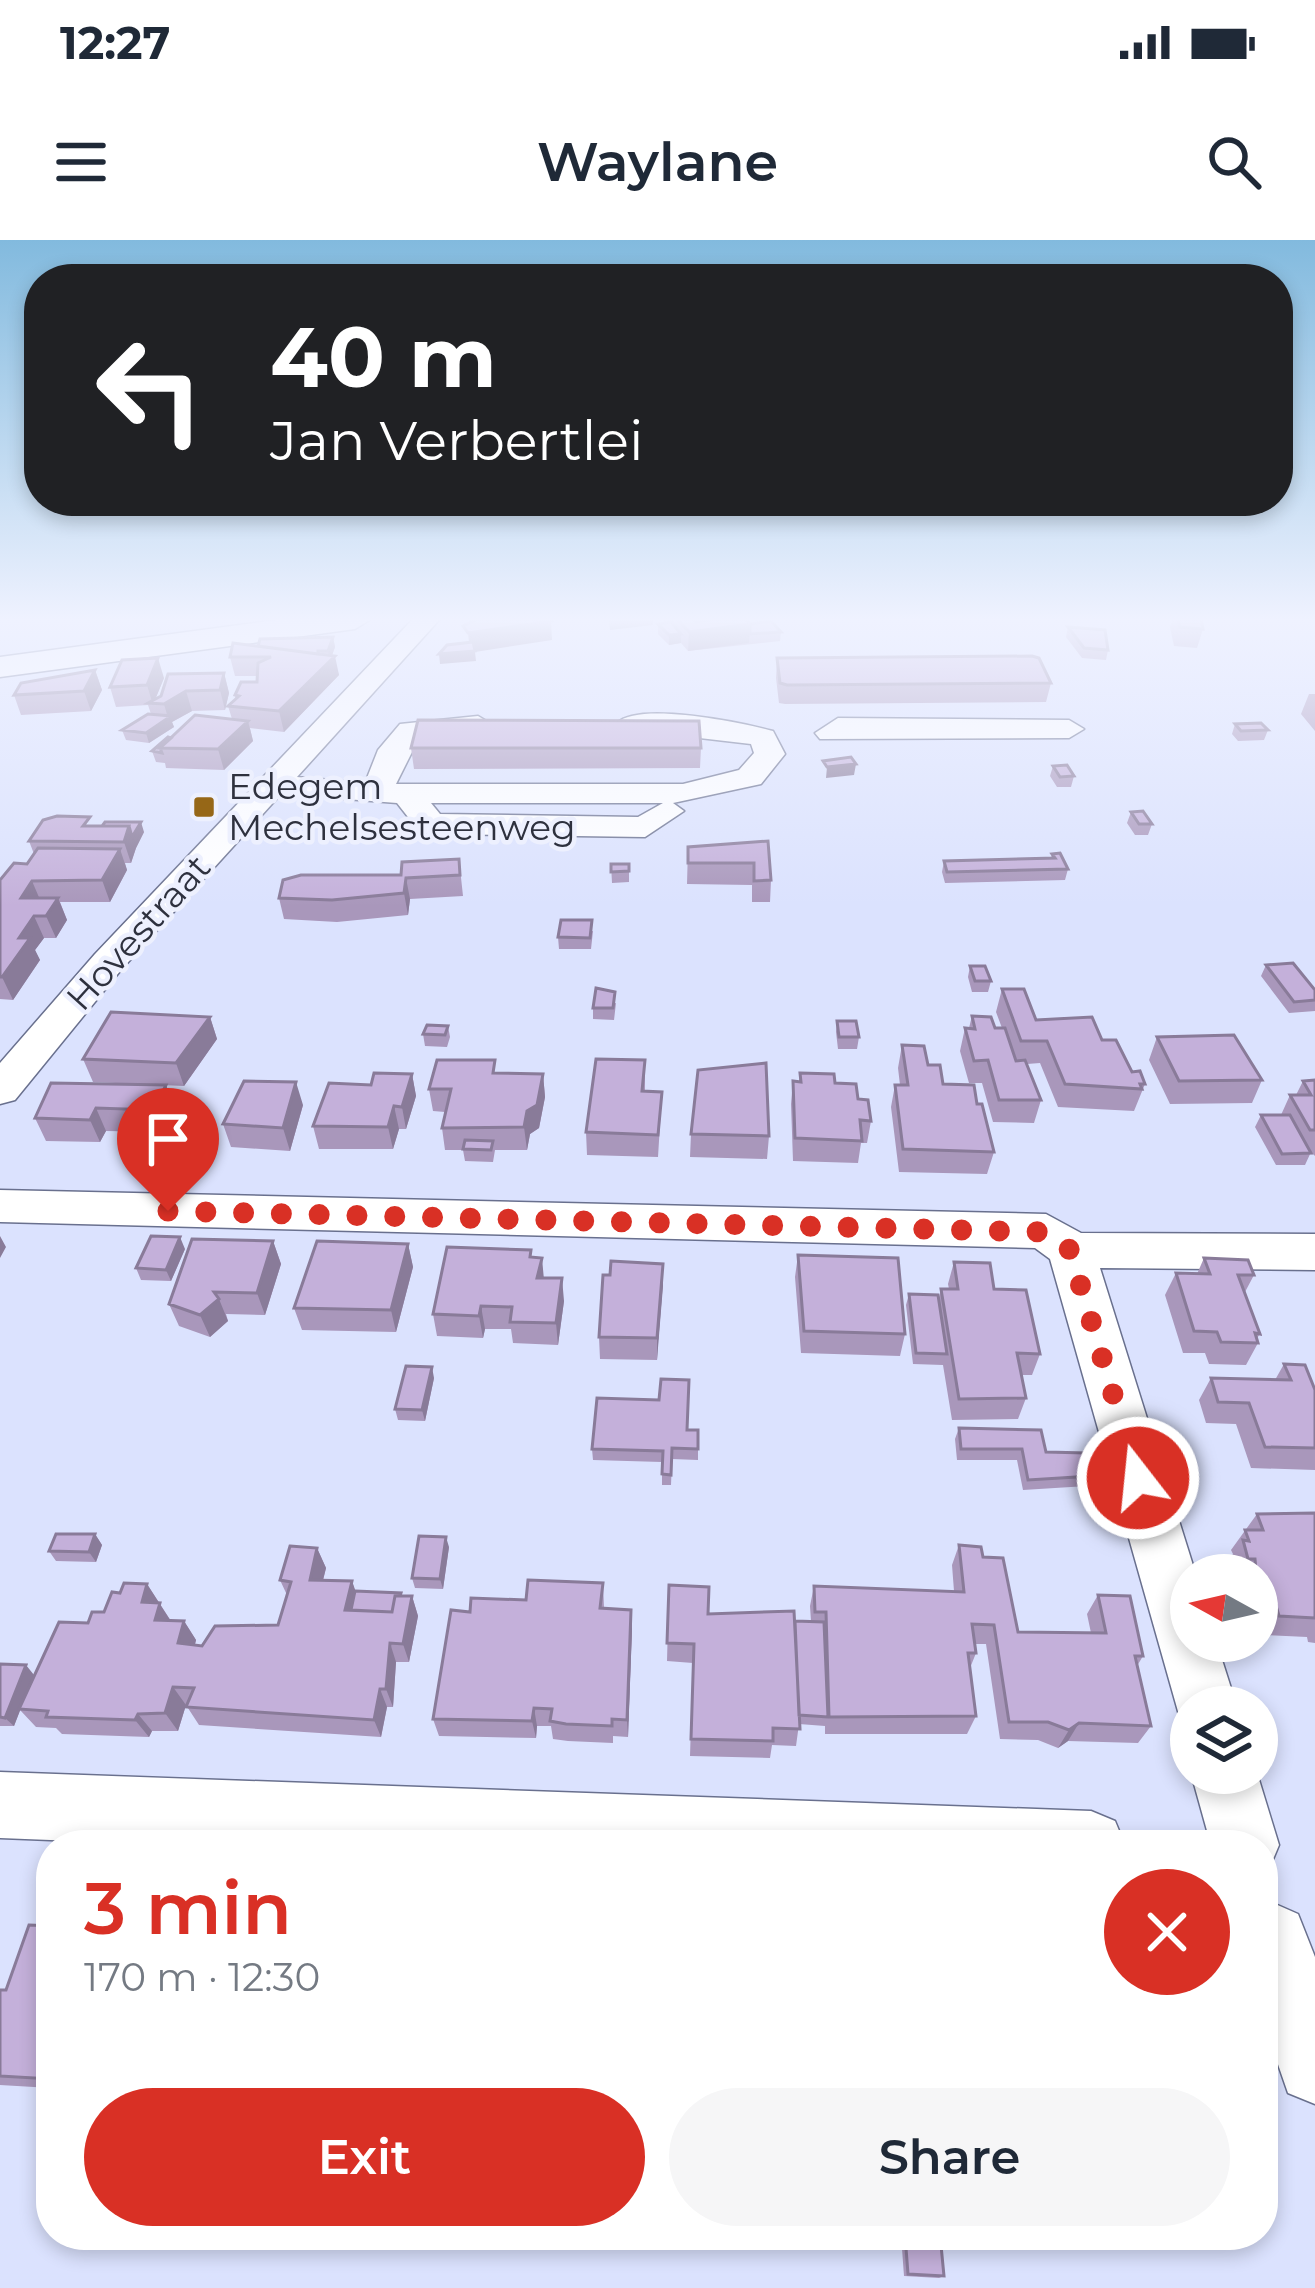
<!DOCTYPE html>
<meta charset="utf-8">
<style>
:root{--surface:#fff;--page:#f6f6f7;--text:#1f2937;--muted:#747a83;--accent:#d93025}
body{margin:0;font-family:Montserrat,sans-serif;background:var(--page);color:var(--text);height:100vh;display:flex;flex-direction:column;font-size:45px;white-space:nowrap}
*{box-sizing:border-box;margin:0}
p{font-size:39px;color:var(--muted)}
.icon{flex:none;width:66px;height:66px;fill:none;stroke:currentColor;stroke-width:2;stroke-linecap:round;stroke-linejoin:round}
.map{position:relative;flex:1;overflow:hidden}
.drawer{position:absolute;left:36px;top:1590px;width:1242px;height:420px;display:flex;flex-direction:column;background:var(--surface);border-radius:48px;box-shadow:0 6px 18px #0003}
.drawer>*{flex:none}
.guide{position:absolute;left:24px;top:24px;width:1269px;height:252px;border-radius:48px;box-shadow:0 6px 18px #0003;background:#202124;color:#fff;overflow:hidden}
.needle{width:78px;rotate:278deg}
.buttons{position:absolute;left:1170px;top:1314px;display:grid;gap:24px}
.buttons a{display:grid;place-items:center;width:108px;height:108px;border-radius:50%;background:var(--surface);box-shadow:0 6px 18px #0003;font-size:60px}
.pin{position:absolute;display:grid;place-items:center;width:102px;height:102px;color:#fff;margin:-123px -51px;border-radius:50% 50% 50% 0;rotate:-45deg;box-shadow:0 0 12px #0007}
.pin .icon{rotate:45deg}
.me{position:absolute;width:132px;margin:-66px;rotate:344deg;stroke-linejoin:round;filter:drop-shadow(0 0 9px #0008)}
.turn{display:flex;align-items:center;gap:42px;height:252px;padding:0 48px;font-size:54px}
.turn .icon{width:156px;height:156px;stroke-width:2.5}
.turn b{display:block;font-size:84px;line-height:102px}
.round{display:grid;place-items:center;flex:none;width:126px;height:126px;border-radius:63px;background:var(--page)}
.summary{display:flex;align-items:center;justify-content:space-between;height:204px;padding:0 48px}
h1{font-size:72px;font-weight:600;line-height:90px;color:var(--accent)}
.action{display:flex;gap:24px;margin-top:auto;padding:24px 48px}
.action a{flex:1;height:138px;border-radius:72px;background:var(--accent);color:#fff;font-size:48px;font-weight:600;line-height:138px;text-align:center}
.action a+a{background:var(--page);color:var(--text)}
.status{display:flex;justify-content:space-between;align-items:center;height:84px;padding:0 60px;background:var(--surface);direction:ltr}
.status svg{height:33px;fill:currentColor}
header{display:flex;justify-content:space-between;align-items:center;height:156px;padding:0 48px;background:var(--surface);font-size:54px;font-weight:600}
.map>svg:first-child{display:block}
</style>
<div class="status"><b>12:27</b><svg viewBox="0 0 49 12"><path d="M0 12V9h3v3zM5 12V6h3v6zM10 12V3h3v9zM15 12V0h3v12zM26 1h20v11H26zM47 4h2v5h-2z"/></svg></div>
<header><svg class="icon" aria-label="menu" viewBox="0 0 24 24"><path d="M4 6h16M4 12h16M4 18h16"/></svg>Waylane<svg class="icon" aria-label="search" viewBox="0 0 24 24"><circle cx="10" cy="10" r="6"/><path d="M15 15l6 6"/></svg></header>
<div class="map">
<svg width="1315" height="2048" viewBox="0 0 1315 2048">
<rect width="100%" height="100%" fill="#dbe2fe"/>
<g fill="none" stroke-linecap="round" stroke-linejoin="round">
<defs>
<path id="minor" d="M413,379H440L297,537L365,543L378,510L400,484L478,476L493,485L488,491L419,498L396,544H683L739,530L754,513L751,504L622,489L617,483C639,461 743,483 773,491L785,514L761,544L673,563L684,571L645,597L431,594L419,591L397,563L281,554L121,730L15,860L0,864V823L95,714ZM431,563H663L638,577L440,574Z
M838,478L1069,480L1084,489L1069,498L820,499L815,493Z
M0,950L1046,974L1081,993L1315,994V1030L1100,1028L1196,1335H1191V1401H1216L1237,1467H1191V1492L1183,1489L1050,1019L1035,1008L0,982Z
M0,1532L1091,1571L1115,1581L1125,1605H176L0,1598Z
M1191,1533H1257L1279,1605L1269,1629L1263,1632V1605H1211Z
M1273,1663L1298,1674L1315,1717V1864L1288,1853L1263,1781V1667Z"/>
<path id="major" d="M284,379H371L355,389L0,437V417Z"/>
</defs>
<use href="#minor" stroke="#69708e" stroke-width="3"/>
<use href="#major" stroke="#69708e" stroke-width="3"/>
<use href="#minor" fill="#fff" fill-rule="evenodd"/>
<use href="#major" fill="#fff" fill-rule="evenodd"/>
</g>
<path fill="#a997bb" d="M664,379H745L750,384L781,392L780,401L688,411L681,403L669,405L658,394V384L664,383Z
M1173,379H1201L1203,389L1197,408L1174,406L1170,387Z
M1068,387L1108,410L1106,420L1082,418L1066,397Z
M333,397L335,407L332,415L339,435L284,492L250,488L253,501L224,530L166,528L165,523L156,522L152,511L171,498L232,479L228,466L235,459V455L257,442V436H235L230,417L258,406Z
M777,418L1051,443L1046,462L785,464L779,463L776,438Z
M95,430L102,450L91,471L21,475L14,455Z
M224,433L229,453L225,470L192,471L172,482L174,487L149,503L126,500L122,490L151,474L148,465L116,467L110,447L164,438L155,459Z
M1309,454H1315V491L1301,474Z
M1235,484L1268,490L1264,500L1238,501L1232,494Z
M411,508H701L700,528L414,529Z
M1053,526L1074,536L1071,547H1057L1050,536Z
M1131,572L1152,584L1148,595H1135L1127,583Z
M94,586L144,592L136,608L131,623H125L127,630L110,662H60L67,680L56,698H44L35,710L40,720L13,760L0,759V640L27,624L34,614L29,601Z
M768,601L771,640L770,662H752V645L687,644L688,607Z
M1052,614L1068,629L1065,640L945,643L942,632L944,621L1051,618Z
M459,619L463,656L410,659L408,675L337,682L284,679L279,658L401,635Z
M611,624H629V642L612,643Z
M593,691L591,709H559L558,697Z
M1266,725L1315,750V771L1289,773L1261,736Z
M970,726L991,741L988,752H972L968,737Z
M1002,749L1036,780L1102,800L1145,844L1134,871L1058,867L1040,823L1027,824L1041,860L1034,883L993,882L982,843H969L960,811L965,788H969L972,776L995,788H1002L996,772Z
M616,763L614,780L593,779V768Z
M210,777L217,799L184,846L93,842L83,819Z
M837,781L859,797L857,809H838L836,792Z
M448,786L450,797L447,807L425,806L423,794Z
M1157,797L1262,840L1252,863L1170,864L1149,820Z
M902,805L928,825L943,844L977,864L994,912L987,934L899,932L891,867L895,845H900L898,828Z
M645,820V851L662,852L658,917L587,915L586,892Z
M496,833L543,834L545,857L539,888L530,894L527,910H495L493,922L465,921L463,910H445L442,888L445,872L433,871L429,849Z
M800,833L835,843L858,859L871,881L867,903H861L858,923L793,921L791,864L793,841L799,842Z
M412,834L416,856L406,889H399L393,909H319L313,886L371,845Z
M1315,840V916L1311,912L1305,925H1276L1255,887L1261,875H1281L1290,855H1296L1303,841Z
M51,843L174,868L162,892L106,891L100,902L46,901L35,878Z
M303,865L290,911L231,907L223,884Z
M691,894L769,896L767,919L690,917Z
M273,1001L281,1024L265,1075L226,1074L228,1081L210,1097L179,1086L169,1064Z
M408,1004L413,1027L396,1092L302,1090L294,1068Z
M185,1009L171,1041L141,1040L136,1028Z
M798,1015L905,1094L900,1116L801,1113L795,1037Z
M532,1017L544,1038L564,1061L558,1105L513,1103L511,1089H485L483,1098L437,1096L433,1074Z
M1204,1018L1254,1035L1245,1052L1260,1094L1257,1098L1258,1103L1246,1125L1209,1124L1205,1113H1183L1165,1055L1176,1033L1197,1034Z
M954,1022L994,1049L1040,1114L1032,1135H1021L1026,1158L1018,1179L952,1180L943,1125L913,1124L906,1065L909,1054L939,1058L941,1049H949L948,1044Z
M663,1024L657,1120L600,1119L599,1097L610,1035Z
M1284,1124L1315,1150V1230L1251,1228L1236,1184L1206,1183L1199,1160L1211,1138L1275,1140Z
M434,1138L425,1181L398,1180L395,1169Z
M959,1188L1046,1212L1092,1236L1087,1246L1023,1250L1017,1220H957L955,1199Z
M687,1190L698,1209V1220L672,1219L671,1245H662V1222L593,1220L592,1209Z
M1315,1273V1403L1308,1402L1307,1397L1263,1395L1260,1381L1257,1380V1335H1233L1229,1320L1233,1314L1231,1310L1257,1274Z
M95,1294L102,1305L96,1322L56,1321L49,1311Z
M959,1305L983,1317L1018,1392L1091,1393L1087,1374L1098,1355L1143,1416L1137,1426L1151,1486L1138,1503L1068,1501L1058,1508L1038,1500L1000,1499L986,1404H975L976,1413L970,1428L976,1476L967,1494H825V1486L799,1484L796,1506L772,1505L770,1518L690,1516L693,1423L667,1421L669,1345L708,1374L811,1381L810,1366L814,1346L954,1351L952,1325Z
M449,1307L443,1349L415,1348L412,1338Z
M317,1308L326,1328L323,1340L352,1341L355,1351L401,1353L402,1356H412L418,1376L409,1422H396L393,1467H387L381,1497L199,1485L186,1465L178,1491H152L149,1497L62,1494L56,1488L36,1487L20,1470L14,1486H0V1424L34,1435L88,1383L104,1372L120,1353L147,1344L171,1381H184L196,1400L195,1405L202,1406L278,1385L287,1355L280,1340Z
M603,1343L604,1368L632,1389L628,1497L613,1496V1503L568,1501L553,1499L551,1486H537L536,1498L439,1496L433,1479L470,1372Z
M51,1686V1848L0,1845V1750H6Z
M599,1995L598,2005L526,2002L521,1997Z
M901,1995H940L944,2036L939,2038L904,2036Z"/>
<path fill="#897b99" d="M609,379H653V385L610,390Z
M551,381L552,400L475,412L476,421L440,424L439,414L470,411L468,393Z
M750,384L749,403L688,411L689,392Z
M681,394V403L669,405V395Z
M333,397L335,407L330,421L328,411Z
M335,416L339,435L284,492L279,471Z
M158,418L164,438L153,465L147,445Z
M95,430L102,450L91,471L84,451Z
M224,433L229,453L225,470L220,450Z
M186,451L192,471L172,482L174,487L149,503L146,493L168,478L164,464Z
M248,481L253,501L224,530L218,509Z
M856,524L854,535L826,538L827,527Z
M141,582L144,592L136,608L131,623L124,602L129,586Z
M120,609L127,630L110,662L102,640Z
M406,638L410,659L408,675L404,653Z
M32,641L41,662L21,658Z
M58,658L67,680L56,698L46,676Z
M34,676L44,698L35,710L40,720L13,760L2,737L19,698Z
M210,777L217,799L184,846L176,823Z
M412,834L416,856L406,889L402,867Z
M543,834L545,857L539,888L530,894L527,910L524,887L527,871Z
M296,842L303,865L290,911L283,888Z
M166,845L174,868L162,892L154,870Z
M394,866L399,889L393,909L388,887Z
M96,868L106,891L100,902L90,880Z
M0,996L6,1007L0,1018Z
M180,997L185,1009L171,1041L166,1030Z
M273,1001L281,1024L265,1075L257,1053Z
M408,1004L413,1027L396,1092L391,1070Z
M542,1018L544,1040L537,1038Z
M663,1024V1046L657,1120V1098Z
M562,1038L564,1061L558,1105L556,1083Z
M219,1059L228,1081L210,1097L200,1075Z
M481,1066L485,1089L483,1098L479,1076Z
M432,1127L434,1138L425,1181L422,1170Z
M95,1294L102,1305L96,1322L89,1312Z
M446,1297L449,1307L443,1349L440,1339Z
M317,1308L326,1328L318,1360L310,1340Z
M352,1341L359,1361L355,1380L345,1370Z
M147,1344L172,1383L167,1399L142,1362Z
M412,1356L418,1376L409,1422L403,1404Z
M631,1370L632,1389L628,1497L627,1480Z
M184,1381L196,1400L190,1422L178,1403Z
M390,1403L396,1422L393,1467L386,1449Z
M26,1425L34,1435L14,1486L5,1478Z
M173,1447L186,1465L178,1491L165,1473Z
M380,1449L387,1467L381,1497L374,1480Z
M534,1468L537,1486L536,1498L532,1481Z
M138,1474L152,1491L149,1497L135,1480Z
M1079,1483L1068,1501L1058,1508L1069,1490Z"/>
<path fill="#c4b0da" stroke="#897b99" stroke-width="3" d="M477,379H549L551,381L468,393L463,386Z
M677,379H693L696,382L715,379H745L750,384L689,392Z
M1178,379H1201L1203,389L1180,387Z
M771,381L781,392L750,394V384Z
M671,382L681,394L669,395L658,384Z
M1068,387L1105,390L1108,410L1084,408Z
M333,397L328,411H318V414L258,406L260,399Z
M473,402L475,411L439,414L447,405Z
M233,403L335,416L279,471L228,466L239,456L235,455L241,442H257L258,423L271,417H230Z
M1032,416L1039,418L1051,443L787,445L780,443L777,418Z
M158,418L147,445L110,447L122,420Z
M95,430L84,451L14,455L21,443Z
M224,433L220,450L186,451L164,464L148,463L161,456L168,434Z
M148,474L171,476L146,493L122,490Z
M195,475L248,481L218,509L160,508Z
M418,480L699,481L701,508H411Z
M1261,483L1268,490L1241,491L1235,484Z
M168,497L171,498L160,508L162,513L152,511Z
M851,517L856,524L827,527L823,521Z
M1067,525L1074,536L1060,537L1053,526Z
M1143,571L1152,584H1139L1131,572Z
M57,576L90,577L83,586H129L124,602L29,601L43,580Z
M105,582H141L132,597L129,586H102Z
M768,601L771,640L754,641V623H688V607Z
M38,608L120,609L102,640L32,641L21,658H58L46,676H34L19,698H30L2,737H0V640L14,623L27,624Z
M1060,613L1068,629L947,632L944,621L1055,618L1052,614Z
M459,619L460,635L406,638L404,653L332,660L279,658L283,640L301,635H401L402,622Z
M611,624H629V631L611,632Z
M561,680H592L590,698L558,697Z
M1293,723L1315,750V760L1294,762L1266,725Z
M970,726H985L991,741H975Z
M596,748L615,752L613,768H593Z
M1002,749H1024L1036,780L1092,777L1102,800H1116L1132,832L1140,831L1145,844H1140L1142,849L1065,844L1047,801H1021Z
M111,772L210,777L176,823L83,819Z
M972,776L991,777L995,788H1005L1016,821L1025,820L1041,860H999L988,820L974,821L965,788L975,789Z
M837,781H856L859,797H839Z
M427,785L448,786L445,795L423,794Z
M1234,795L1262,840L1179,841L1157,797Z
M902,805L924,806L928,825H940L943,844L974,845L977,864H982L994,912L903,909L895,845H908Z
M596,819L645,820L642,851L662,852L658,895L586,892Z
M437,820H495L493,833L543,834L537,865L527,871L524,887L442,888L451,849H429Z
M766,823L769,896L691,894L698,830Z
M374,833L412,834L402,867L394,866L388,887L313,886L329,843L371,845Z
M800,833L834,834L835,843L856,844L858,859L868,860L871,881L860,880L862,901L795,898L793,841L801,842Z
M1315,840V890H1310L1290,855H1311L1303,841Z
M244,841L296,842L283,888L223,884Z
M51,843L166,845L154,870L96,868L90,880L35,878Z
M1261,875H1290L1311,913L1282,914Z
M465,900L493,901L491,910L463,909Z
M151,996L180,997L166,1030L136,1028Z
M192,999L273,1001L257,1053L214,1052L219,1059L200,1075L169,1064Z
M317,1001L408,1004L391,1070L294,1068Z
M447,1007L531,1010L530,1017L542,1018L537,1038H562L556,1083L510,1082L512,1067L481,1066L479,1076L433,1074Z
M798,1015L898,1018L905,1094L804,1091Z
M1204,1018L1248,1020L1254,1035H1238L1260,1094L1255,1093L1258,1103L1221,1102L1217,1092L1194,1091L1176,1033L1210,1034Z
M611,1021L663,1024L657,1098L599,1097L603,1035H610Z
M954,1022L990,1023L994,1049L1026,1050L1040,1114L1017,1113L1026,1158L959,1159L941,1049H958Z
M909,1054L938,1055L947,1114L916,1113Z
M1284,1124L1305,1125L1315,1150V1208L1265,1207L1249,1163L1218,1162L1211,1138L1291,1140Z
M406,1126L432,1127L422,1170L395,1169Z
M661,1139L689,1140L687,1190H698V1209L672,1208L671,1235L662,1234L663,1211L592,1209L597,1158L659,1160Z
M959,1188L1041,1190L1046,1212L1086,1213L1092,1236L1028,1240L1022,1209H961Z
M1315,1273V1378L1279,1376L1275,1362L1258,1354L1255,1319H1248L1243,1300L1249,1301L1245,1290H1263L1257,1274Z
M56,1294H95L89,1312L49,1311Z
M419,1296L446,1297L440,1339L412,1338Z
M959,1305L981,1307L983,1317L1003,1318L1018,1392L1106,1393L1098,1355L1130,1356L1143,1416H1135L1151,1486L1079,1483L1069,1490L1048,1482H1009L994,1385L972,1384L976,1413H968L976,1476L829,1477L826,1372H815L814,1346L964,1352Z
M290,1306L317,1308L310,1340L352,1341L345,1370L392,1372L395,1356H412L403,1404L390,1403L386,1449H380L374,1480L186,1467L194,1448L173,1447L165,1473L138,1474L135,1480L46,1477L48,1471L19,1469L59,1382L88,1383L92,1372H104L112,1352L120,1353L124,1343L147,1344L142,1362L160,1363L155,1380L184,1381L178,1403L202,1406L215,1386L278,1385L291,1342L280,1340Z
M528,1340L603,1343L600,1368L631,1370L627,1480L612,1479V1486L566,1484L550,1481L552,1469L534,1468L532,1481L433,1479L451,1370L470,1372L471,1358L526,1360Z
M669,1345L709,1347L708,1374L794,1371L800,1489L773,1488V1501L691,1499L694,1404L667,1403Z
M355,1351L401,1353L400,1356H395L392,1372L351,1370Z
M795,1381L824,1382L828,1477L799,1475Z
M0,1424L26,1425L5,1478L0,1477Z
M29,1685L51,1686V1839L0,1836V1750H6Z
M521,1995H597L596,2000L521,1997Z
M905,1995H940L944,2036L908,2034Z"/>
<linearGradient id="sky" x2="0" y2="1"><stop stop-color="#82bade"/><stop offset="0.57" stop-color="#eff2ff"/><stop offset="1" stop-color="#eff2ff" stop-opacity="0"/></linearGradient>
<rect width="1315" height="666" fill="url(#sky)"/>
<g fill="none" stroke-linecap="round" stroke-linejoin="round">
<path stroke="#d93025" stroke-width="21" stroke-dasharray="0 37.8" d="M168,971L1046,992L1070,1010L1138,1238"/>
</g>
<rect fill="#966717" stroke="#edf0fe" stroke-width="4.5" x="192" y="555" width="24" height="24" rx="6"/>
<g text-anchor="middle" stroke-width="9" stroke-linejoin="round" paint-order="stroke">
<g font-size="36" fill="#2e313e" stroke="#edf0fe" text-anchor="start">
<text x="228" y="559">Edegem<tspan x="228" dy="41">Mechelsesteenweg</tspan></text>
</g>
<g font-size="36" fill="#2e313e" stroke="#edf0fe">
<text transform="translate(138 692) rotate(-48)" y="13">Hovestraat</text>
</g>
</g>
</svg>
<div class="buttons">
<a><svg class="needle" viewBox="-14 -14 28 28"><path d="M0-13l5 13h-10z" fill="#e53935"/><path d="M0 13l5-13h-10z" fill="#747a83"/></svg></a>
<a><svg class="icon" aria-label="layers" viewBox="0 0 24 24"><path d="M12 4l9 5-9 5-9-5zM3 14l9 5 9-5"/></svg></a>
</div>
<div class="pin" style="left:168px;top:971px;background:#d93025"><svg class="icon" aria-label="arrive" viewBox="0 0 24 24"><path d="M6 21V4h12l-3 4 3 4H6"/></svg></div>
<svg class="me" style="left:1138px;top:1238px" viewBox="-20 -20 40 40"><circle r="17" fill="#d93025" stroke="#fff" stroke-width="3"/><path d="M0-11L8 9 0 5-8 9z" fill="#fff"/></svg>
<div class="guide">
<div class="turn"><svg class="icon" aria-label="left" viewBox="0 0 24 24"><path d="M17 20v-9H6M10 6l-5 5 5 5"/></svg><div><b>40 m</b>Jan Verbertlei</div></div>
</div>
<section class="drawer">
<div class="summary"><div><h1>3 min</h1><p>170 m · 12:30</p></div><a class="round" style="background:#d93025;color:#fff"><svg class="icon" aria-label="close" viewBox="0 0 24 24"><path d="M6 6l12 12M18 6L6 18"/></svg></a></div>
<div class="action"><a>Exit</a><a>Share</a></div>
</section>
</div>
